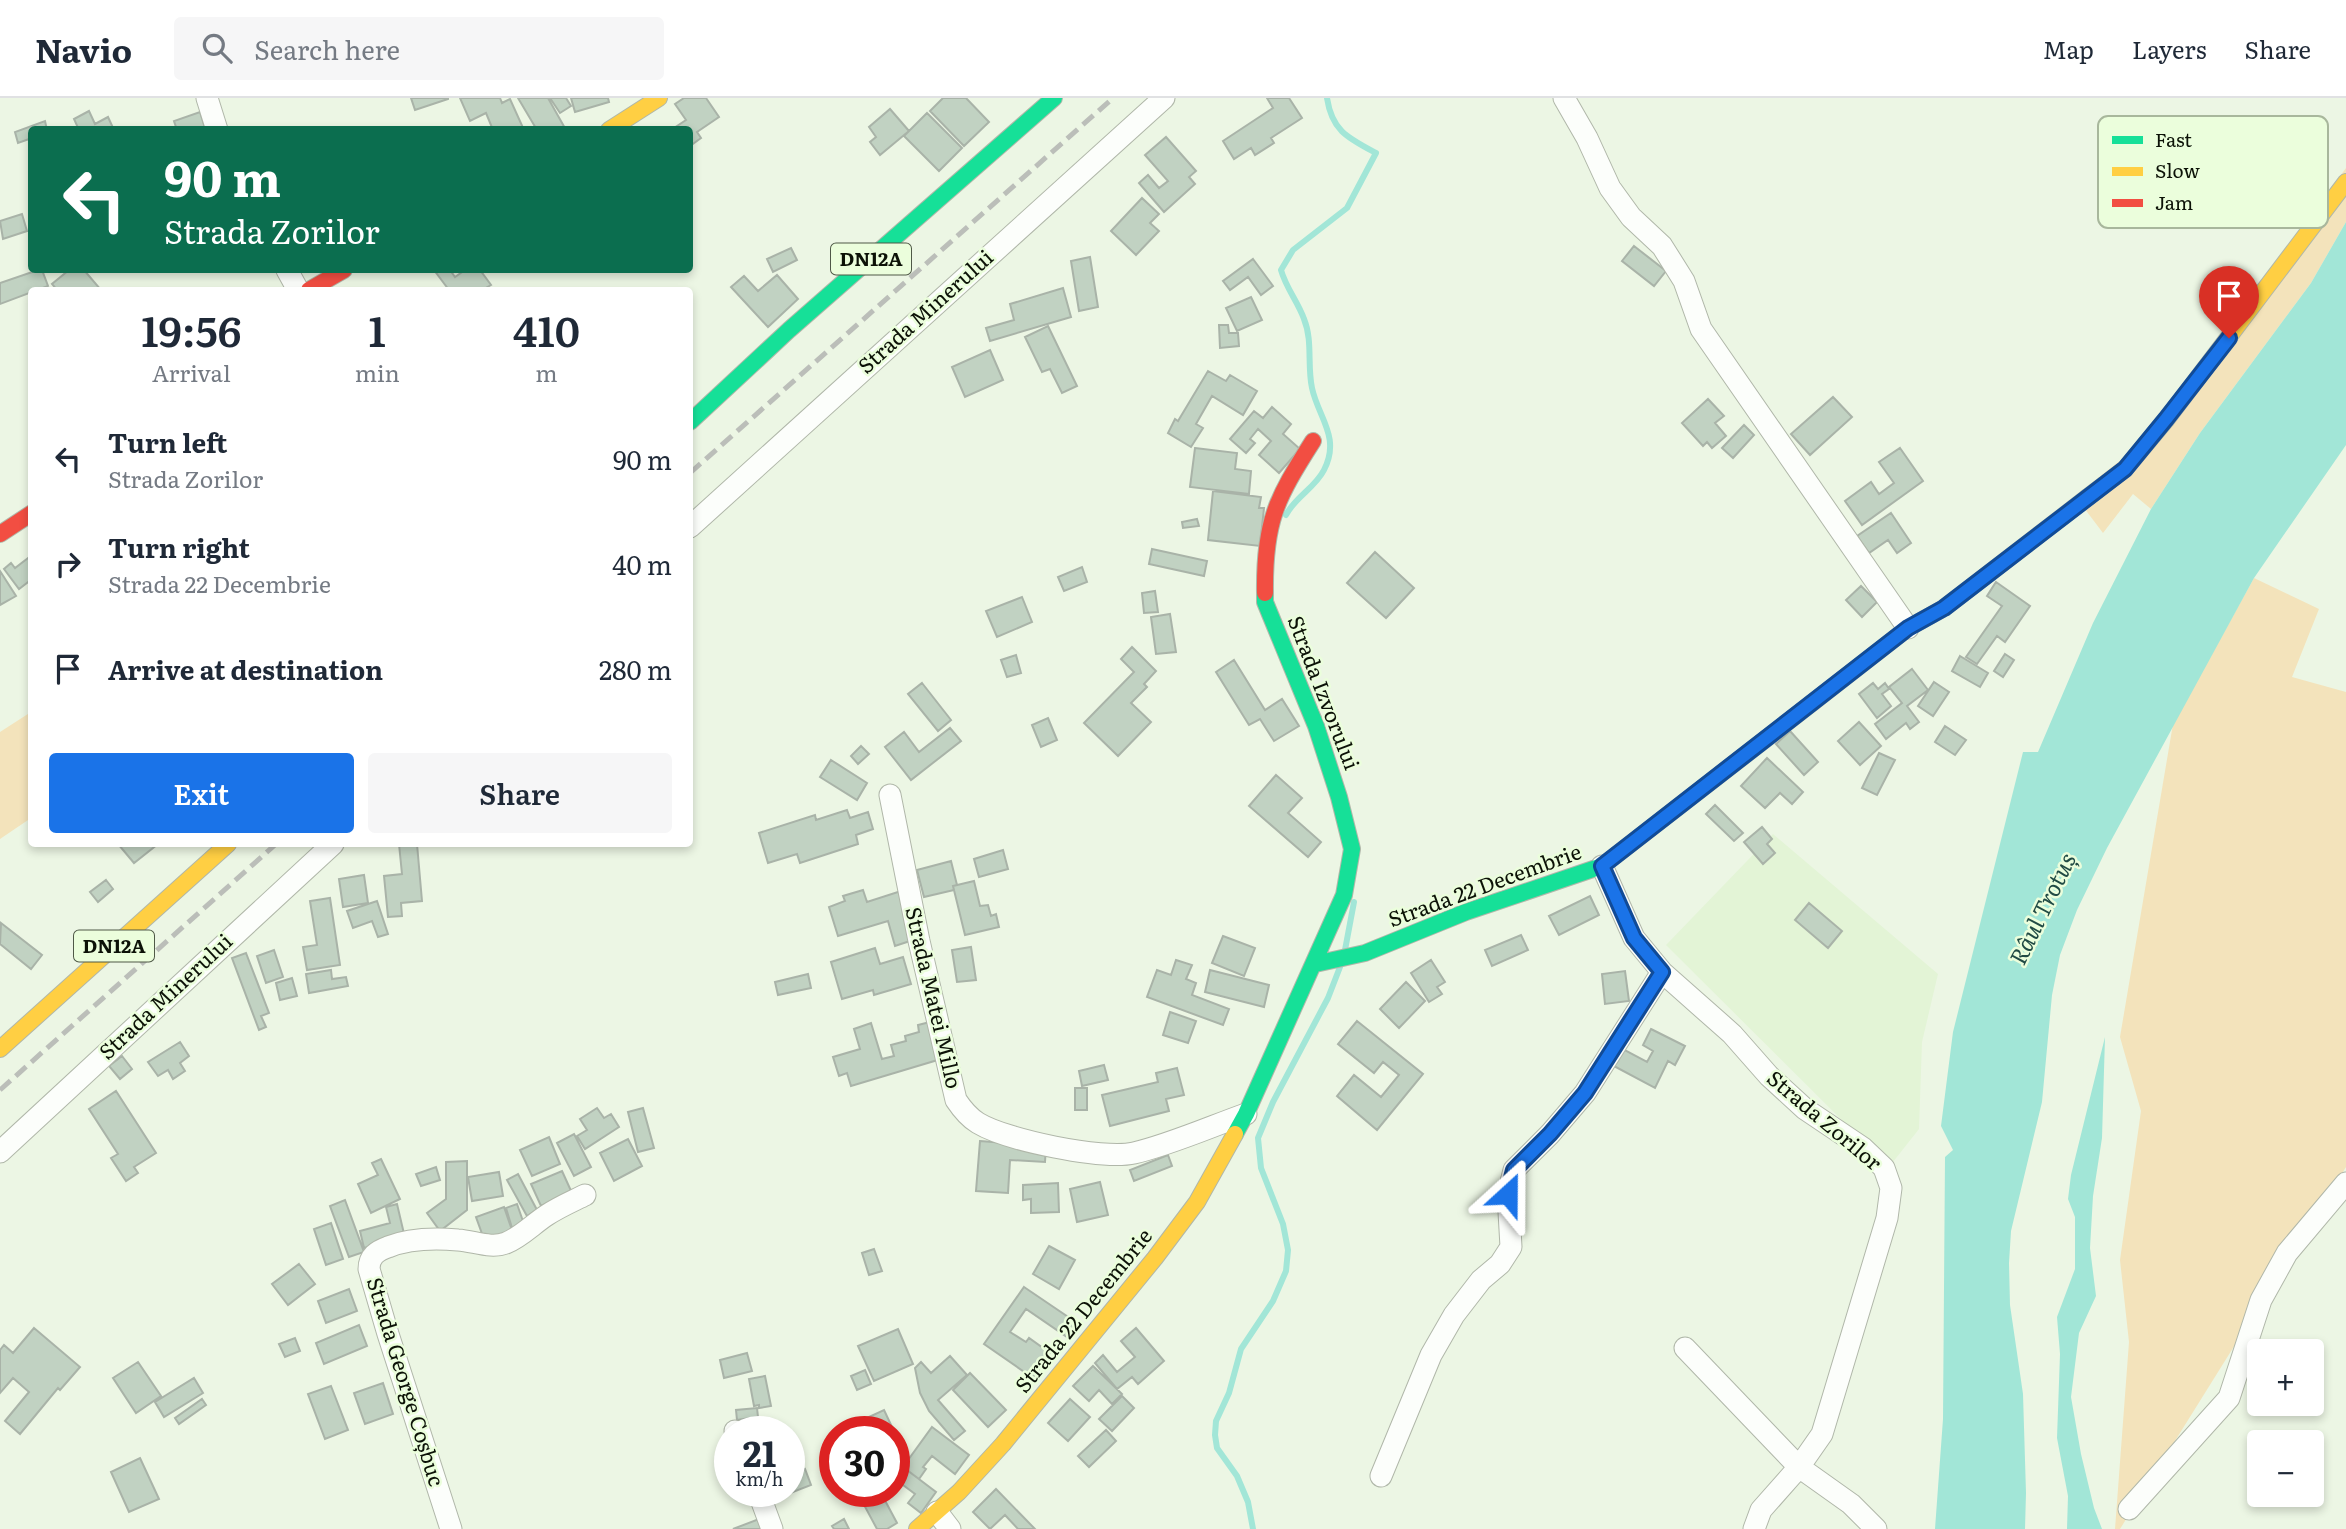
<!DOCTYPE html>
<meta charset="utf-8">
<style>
:root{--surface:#fff;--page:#f6f6f7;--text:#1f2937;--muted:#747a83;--line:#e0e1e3;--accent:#1a73e8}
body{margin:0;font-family:Literata,serif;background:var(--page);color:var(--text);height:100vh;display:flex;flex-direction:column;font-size:26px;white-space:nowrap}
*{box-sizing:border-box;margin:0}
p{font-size:23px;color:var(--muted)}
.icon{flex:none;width:38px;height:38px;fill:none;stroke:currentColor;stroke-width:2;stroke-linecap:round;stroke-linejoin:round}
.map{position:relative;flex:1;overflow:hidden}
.drawer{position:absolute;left:28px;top:189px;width:665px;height:560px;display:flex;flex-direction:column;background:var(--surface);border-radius:7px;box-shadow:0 4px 10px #0003}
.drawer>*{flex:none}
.hud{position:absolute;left:28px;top:28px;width:665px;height:147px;border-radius:7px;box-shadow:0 4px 10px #0003;background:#0b6e4f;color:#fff;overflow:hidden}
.tools{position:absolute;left:2247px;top:1241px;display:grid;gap:14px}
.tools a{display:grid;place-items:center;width:77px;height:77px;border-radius:7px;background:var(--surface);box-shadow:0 4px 10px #0003;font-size:35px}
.speed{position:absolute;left:714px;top:1318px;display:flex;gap:14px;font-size:35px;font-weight:700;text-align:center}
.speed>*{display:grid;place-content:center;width:91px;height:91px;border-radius:50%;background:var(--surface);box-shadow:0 4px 10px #0003;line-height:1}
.speed small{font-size:18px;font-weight:400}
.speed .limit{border:10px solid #d22;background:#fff;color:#111}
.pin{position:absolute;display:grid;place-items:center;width:60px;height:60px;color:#fff;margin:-72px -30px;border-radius:50% 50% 50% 0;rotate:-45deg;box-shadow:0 0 7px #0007}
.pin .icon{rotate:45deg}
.me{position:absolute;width:77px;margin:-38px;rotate:24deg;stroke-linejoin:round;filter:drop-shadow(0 0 5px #0008)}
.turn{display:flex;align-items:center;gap:24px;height:147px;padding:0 21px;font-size:32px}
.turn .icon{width:91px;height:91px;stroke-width:2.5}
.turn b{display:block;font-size:49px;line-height:60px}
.eta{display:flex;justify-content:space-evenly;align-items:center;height:119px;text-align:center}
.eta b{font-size:42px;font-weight:600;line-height:49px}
.primary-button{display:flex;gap:14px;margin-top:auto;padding:14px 21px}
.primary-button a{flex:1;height:80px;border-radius:7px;background:var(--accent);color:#fff;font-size:28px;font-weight:600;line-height:80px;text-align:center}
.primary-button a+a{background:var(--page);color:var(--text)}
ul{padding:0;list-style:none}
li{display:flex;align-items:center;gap:21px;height:105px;padding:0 21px}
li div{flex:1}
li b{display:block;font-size:26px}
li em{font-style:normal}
header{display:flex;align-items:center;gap:42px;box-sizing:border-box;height:98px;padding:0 35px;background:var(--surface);border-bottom:2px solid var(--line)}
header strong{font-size:33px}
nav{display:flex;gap:38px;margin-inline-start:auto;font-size:24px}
.search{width:490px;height:63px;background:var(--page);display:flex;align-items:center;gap:18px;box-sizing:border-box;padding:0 24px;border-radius:7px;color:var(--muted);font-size:26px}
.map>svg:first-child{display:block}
</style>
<header>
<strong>Navio</strong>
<div class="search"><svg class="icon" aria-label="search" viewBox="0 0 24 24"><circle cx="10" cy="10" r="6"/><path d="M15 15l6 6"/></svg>Search here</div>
<nav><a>Map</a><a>Layers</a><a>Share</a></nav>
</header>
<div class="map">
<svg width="2346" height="1431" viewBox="0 0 2346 1431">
<rect width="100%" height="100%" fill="#ecf6e4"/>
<path fill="#e3f4d6" d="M1773,736L1938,876L1922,944L1919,1031L1889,1069L1666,847Z"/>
<path fill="#f3e3bb" d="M2346,70V124L2311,185L2200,335L2151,411L2133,396L2103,435L2075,398L2122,361L2208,255Z
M2254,480L2319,511L2292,579L2346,594V1069L2120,1431H2115L2129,1244L2120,1162L2141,1013L2120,939L2173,626Z
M31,614V720L0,741V634Z"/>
<path fill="#a2e6d7" d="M2346,124V347L2254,480L2107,750L2077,812L2060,857L2052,897L2042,1004L2011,1133L2009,1165L2010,1207L2023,1296L2026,1395L2025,1431H1935L1943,1321L1945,1059L1953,1052L1941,1028L1953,934L2023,654H2038L2093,525L2151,411L2200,335L2311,185Z
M2105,939L2102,1040L2093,1098L2090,1150L2096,1198L2079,1235L2071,1299L2081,1356L2094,1410L2102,1431H2067L2068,1398L2057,1340L2060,1256L2057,1219L2075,1171V1119L2068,1101L2071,1077Z"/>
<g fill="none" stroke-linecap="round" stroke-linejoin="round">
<path stroke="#a2e6d7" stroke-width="6" d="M1286,417C1295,399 1315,390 1324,372C1341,339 1318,319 1312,290C1307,267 1313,243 1304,221C1298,204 1286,190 1281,172L1293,152L1347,110L1376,55C1348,40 1332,33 1327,0
M1345,852L1354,804
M1253,1431L1248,1404L1237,1378L1217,1350L1215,1337L1216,1323L1229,1295L1241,1251L1273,1203L1286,1173L1288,1152L1283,1126L1261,1070L1258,1040L1273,1004L1328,900L1340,869"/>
</g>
<path fill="#c1d2c2" stroke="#a9b3a8" stroke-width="2" d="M411,0H448V1L415,12Z
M460,0H500L502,5L510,1L524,32H493L486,15L470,23Z
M518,0H548L566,32H537Z
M550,0H566L571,8L560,15Z
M571,0H608L609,4L575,14Z
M684,0H706L719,19L697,34L701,40L690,48V32H671L686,22L675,6Z
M943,0H966L989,24L964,48L930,13Z
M1267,0H1289L1302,20L1271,40L1274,45L1255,57L1251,50L1234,61L1223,43L1273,10Z
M890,11L909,33L880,57L870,44L876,39L869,29Z
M89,13L95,26L108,19L114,32H79L74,21Z
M200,14L205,30L177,32L174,23Z
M927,15L962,50L939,73L904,38Z
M45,23L47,32H32V40L18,45L15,34Z
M1166,39L1196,73L1189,79L1195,86L1164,114L1139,85L1148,77L1159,90L1168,83L1145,57Z
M1142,100L1159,116L1150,125L1159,133L1136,157L1111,133Z
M22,116L27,133L3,141L0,123Z
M1634,148L1666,173L1654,188L1622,163Z
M791,150L797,162L773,174L767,161Z
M1090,159L1098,209L1079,213L1071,163Z
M1253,161L1273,188L1261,197L1248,179L1230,192L1223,183Z
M38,172H42L48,188L0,206V185Z
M69,172H84L101,192H57L52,186Z
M434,172H450L455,179L465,172H480L491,187L482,192H449Z
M777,177L798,201L768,229L731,189L744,178L758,193Z
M1063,190L1071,219L990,243L986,230L1014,222L1010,206Z
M1251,199L1262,222L1237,233L1226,210Z
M1219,227H1228L1229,235H1238L1239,248L1220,250Z
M1048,228L1077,288L1062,295L1050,271L1042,274L1025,239Z
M990,252L1003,282L965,299L952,269Z
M1208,273L1226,283L1230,277L1257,293L1243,317L1212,298L1196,326L1203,330L1191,349L1168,335L1175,321L1178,323Z
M1833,299L1852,319L1810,357L1791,336Z
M1708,301L1724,318L1715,325L1726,338L1712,350L1707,344L1703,348L1682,325Z
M1272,309L1291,326L1283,336L1300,351L1279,375L1259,357L1271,343L1258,331L1250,341L1255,345L1246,355L1230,341L1254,313L1263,320Z
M1744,327L1754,337L1733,360L1722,350Z
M1195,350L1237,355L1235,371L1251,373L1249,396L1190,389Z
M1900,350L1923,383L1862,427L1845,403L1871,384L1879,396L1894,385L1879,364Z
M1213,393L1261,399L1259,410H1264L1260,448L1208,442Z
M1891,415L1911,445L1897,455L1888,442L1869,455L1857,438Z
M1197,421L1199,428L1183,430L1182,424Z
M1152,451L1207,463L1204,478L1149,466Z
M1375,454L1414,490L1386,520L1347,485Z
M32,457V481L19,491L4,471L11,465L15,470Z
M1082,469L1087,484L1064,493L1058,479Z
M0,473L16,498L0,507Z
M1996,484L2030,508L2005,544L1997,538L1977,566L1966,559L2002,508L1987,498Z
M1861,488L1877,504L1862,519L1846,502Z
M1155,493L1158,514L1144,515L1142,495Z
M1022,499L1032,524L997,539L986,513Z
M1170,516L1176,554L1156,556L1151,519Z
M1132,549L1156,573L1144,586L1147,589L1131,605L1151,624L1118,658L1084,625L1134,574L1121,561Z
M2005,556L2014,562L2003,579L1994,573Z
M1016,557L1021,575L1007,579L1001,562Z
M1960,558L1988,575L1980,589L1952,573Z
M1234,562L1265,612L1282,601L1299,628L1274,643L1260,621L1249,627L1216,574Z
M1912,571L1928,592L1907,608L1919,624L1910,631L1906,625L1886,641L1875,626L1902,605L1889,589Z
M1934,584L1949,594L1933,618L1918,608Z
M922,585L951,622L938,633L908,596Z
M1873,585L1878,591L1885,585L1889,591L1882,596L1891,608L1877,620L1859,596Z
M1048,620L1057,642L1041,649L1032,627Z
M1859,624L1881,648L1860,667L1838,643Z
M1945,628L1966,642L1955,657L1935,644Z
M950,630L961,643L911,682L885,649L904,634L919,654Z
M1790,633L1818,664L1804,677L1776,646Z
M861,648L869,656L858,666L851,658Z
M1879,655L1895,662L1877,697L1862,690Z
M1767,660L1803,694L1792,706L1780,695L1765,710L1741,688Z
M831,662L867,685L857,702L820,679Z
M1276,677L1302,700L1288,715L1321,744L1308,759L1249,708Z
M1715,707L1743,735L1734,743L1706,716Z
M847,712L850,720L868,714L873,731L856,737L858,746L800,765L797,756L768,765L759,735L815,717L816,722Z
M1762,729L1772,741L1767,746L1775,755L1763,766L1744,744Z
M118,746H158L134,765Z
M399,746H417L422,803L401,805L402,818L388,819L384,778L402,776Z
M1003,752L1008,771L979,779L974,761Z
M951,763L957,787L953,788L954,792L924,799L917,772Z
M364,777L368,805L343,809L339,781Z
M106,782L113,791L98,804L90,794Z
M974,783L980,808L988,807L991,818L996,816L999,829L965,837L953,788Z
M863,792L867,804L901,793L916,841L895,848L888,823L838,838L829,809L845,803L843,798Z
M1590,798L1599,817L1559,837L1549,818Z
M330,800L340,867L307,872L303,849L317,847L310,803Z
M377,803L388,836L378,839L372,823L353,830L347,813Z
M1809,805L1842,833L1828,850L1795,822Z
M1,825L42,857L31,871L0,846Z
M1521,837L1528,852L1492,868L1485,852Z
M1223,838L1255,850L1244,878L1212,865Z
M971,849L976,882L957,884L952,852Z
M875,850L880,866L903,859L911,886L874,897L873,892L842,901L831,864Z
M274,852L283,879L266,885L257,858Z
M246,855L269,915L261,918L266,929L259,932L232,860Z
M1176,862L1192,867L1186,881L1196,885L1192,897L1229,911L1223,927L1147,899L1157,872L1171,877Z
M1431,862L1445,884L1437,889L1442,896L1429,904L1411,875Z
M331,872L332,881L346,879L348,888L309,895L306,876Z
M1210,872L1269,887L1264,909L1205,894Z
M1625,873L1629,903L1605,906L1602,876Z
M808,876L811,890L778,897L775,884Z
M292,880L297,898L280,902L276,885Z
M1406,884L1425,903L1399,930L1380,911Z
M1170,914L1196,923L1188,945L1163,937Z
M1357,923L1423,976L1377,1032L1337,998L1354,977L1381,999L1399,977L1383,964L1374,975L1338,946Z
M930,924L941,961L851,988L847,975L839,978L833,959L860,951L854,931L871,925L882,961L894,958L891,947L906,943L905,938L919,934L918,927Z
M1651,931L1685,948L1675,967L1668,963L1655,990L1612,967L1621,950L1647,964L1653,953L1643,947Z
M180,944L189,958L180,965L185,973L173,981L168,972L158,978L148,964Z
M122,958L132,971L120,981L109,968Z
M1104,967L1108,982L1082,988L1079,973Z
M1177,970L1184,997L1166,1001L1169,1013L1110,1028L1102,997L1158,984L1156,975Z
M1075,990H1087V1012H1075Z
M116,993L156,1055L134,1069L138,1075L126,1083L111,1060L118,1056L89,1011Z
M597,1010L604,1020L611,1016L619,1029L585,1051L577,1038L587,1032L580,1021Z
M643,1010L654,1050L638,1054L628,1014Z
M574,1036L591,1069L574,1078L557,1045Z
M549,1039L560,1066L532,1078L520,1052Z
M628,1041L642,1068L614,1083L600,1055Z
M980,1043L1046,1048L1045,1064L1010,1062L1008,1095L976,1093Z
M1168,1057L1172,1068L1134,1083L1130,1072Z
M381,1061L400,1101L371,1115L358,1086L378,1077L372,1065Z
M467,1063V1112L440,1133L427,1115L446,1101V1064Z
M436,1069L440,1082L421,1088L416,1076Z
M562,1073L572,1095L541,1108L531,1086Z
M499,1074L503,1098L472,1103L468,1079Z
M518,1076L537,1112L527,1118L507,1082Z
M1100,1084L1108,1117L1077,1124L1070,1091Z
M1058,1085L1059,1114L1031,1115V1101L1023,1102V1087Z
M345,1102L364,1154L349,1159L330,1108Z
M397,1106L405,1140L364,1150L360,1133L390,1125L386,1109Z
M517,1106L524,1126L512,1130L506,1110Z
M504,1109L513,1135L485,1144L476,1119Z
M331,1125L343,1161L326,1167L314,1131Z
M1049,1148L1075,1162L1059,1191L1033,1176Z
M874,1151L882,1173L869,1177L862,1155Z
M299,1166L315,1186L288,1207L272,1186Z
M1024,1189L1080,1227L1070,1241L1026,1211L1010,1234L1026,1244L1029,1240L1050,1255L1033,1280L984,1246Z
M349,1191L357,1213L326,1225L318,1203Z
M359,1227L367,1248L324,1266L316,1245Z
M34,1230L80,1269L60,1292L58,1290L20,1336L5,1323L29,1294L13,1280L0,1295V1252L4,1247L13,1255Z
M1136,1230L1164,1263L1138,1286L1132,1279L1117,1291L1095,1265L1103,1257L1117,1274L1135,1259L1121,1243Z
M898,1231L913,1266L874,1283L858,1248Z
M295,1240L300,1253L285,1259L279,1246Z
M747,1255L752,1273L724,1280L720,1262Z
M950,1258L967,1277L938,1302L965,1333L954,1342L929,1313L920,1295L915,1270L921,1264L931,1275Z
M138,1264L161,1298L136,1315L113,1280Z
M1093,1268L1122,1296L1112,1306L1099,1292L1089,1303L1073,1288Z
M865,1272L871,1286L857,1292L851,1278Z
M970,1275L1006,1312L988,1329L953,1292Z
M765,1278L771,1308L759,1310V1307L754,1308L749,1281Z
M194,1280L203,1295L164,1319L155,1304Z
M383,1285L393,1316L365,1326L354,1295Z
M331,1288L348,1332L325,1341L308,1296Z
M1122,1298L1134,1310L1112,1333L1099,1321Z
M202,1301L206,1307L179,1326L175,1320Z
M1070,1301L1090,1319L1068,1343L1048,1325Z
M757,1310L758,1319L737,1322L736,1312Z
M884,1312L907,1361L897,1365L899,1370L894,1372V1334H849L847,1329Z
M932,1329L969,1357L955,1376L932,1358L923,1369L926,1371L919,1381L903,1369Z
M1106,1332L1116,1343L1089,1369L1078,1358Z
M789,1346L801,1373L805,1371L811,1387L770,1403L766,1393H789Z
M140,1360L159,1401L129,1414L111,1374Z
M907,1372L936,1394L921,1415L908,1405L915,1396L899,1384Z
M996,1391L1035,1431H1018L1005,1417L990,1431L973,1414Z
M881,1395L897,1425L887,1431H877L863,1405Z
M759,1421L763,1431H733Z
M844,1421L849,1431H834L832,1428Z"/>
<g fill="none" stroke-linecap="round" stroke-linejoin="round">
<defs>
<path id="street" d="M207,0L217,32
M1564,0L1587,40L1610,90L1631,119L1662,148L1684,183L1701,231L1908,530
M287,172L298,192
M690,429L1164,0
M890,697L919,843L956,1002C962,1011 968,1019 978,1025C1006,1042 1102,1062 1134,1055C1169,1047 1212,1028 1246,1016
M1602,768L1634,840L1662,874L1732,936L1769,978L1805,1011L1863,1050L1884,1070L1891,1090L1887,1120L1822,1336L1799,1369L1761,1412L1754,1431
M0,1054L333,746
M1685,1250L1799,1369L1851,1406L1876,1431
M735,1333L736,1334
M1381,1378L1431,1257L1454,1217L1481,1182L1500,1166L1511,1149L1508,1096L1514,1072L1550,1036L1585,995L1662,874
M758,1393L772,1431
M2129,1411L2229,1300L2261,1202L2287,1155L2346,1085
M937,1414L950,1431
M451,1431L388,1236L369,1171C369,1158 377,1153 388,1149C410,1140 435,1140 458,1142C474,1143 491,1151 506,1145C521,1139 533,1126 547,1117C559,1109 573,1103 585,1097"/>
<path id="fast" d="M690,324L789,232L1054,0
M1315,866L1365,855L1466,814L1602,768L1812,605
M1235,1036L1246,1016L1344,797L1352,751L1339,699L1316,628L1265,504V495"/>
<path id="slow" d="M609,32L659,0
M2088,399L2125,371L2166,322L2346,84
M0,951L228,746
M917,1431L959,1394L1003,1346L1155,1160L1197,1104L1235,1036"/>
<path id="jam" d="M309,192L344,172
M0,436L32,415
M1265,495C1264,424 1276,401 1313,343
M1812,605L1908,530L1944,510L2088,399"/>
</defs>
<use href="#street" stroke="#b0b7a9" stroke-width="23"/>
<use href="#fast" stroke="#b0b7a9" stroke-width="18"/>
<use href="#slow" stroke="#b0b7a9" stroke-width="18"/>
<use href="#jam" stroke="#b0b7a9" stroke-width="18"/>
<use href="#street" stroke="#fcfefb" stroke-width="21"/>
<use href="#fast" stroke="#16e098" stroke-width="16"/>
<use href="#slow" stroke="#ffcf43" stroke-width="16"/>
<use href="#jam" stroke="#f24e42" stroke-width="16"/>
<path stroke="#bbbeb9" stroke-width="5" stroke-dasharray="14 7" stroke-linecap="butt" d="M690,375L1113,0
M0,992L276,746"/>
</g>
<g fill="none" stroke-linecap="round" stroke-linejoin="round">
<defs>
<path id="route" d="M1508,1096L1514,1072L1550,1036L1585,995L1662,874L1634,840L1602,768L1908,530L1944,510L2125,371L2166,321L2229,240"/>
</defs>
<use href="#route" stroke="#114b97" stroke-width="18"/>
<use href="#route" stroke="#1a73e8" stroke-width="12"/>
</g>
<g text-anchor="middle" stroke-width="5" stroke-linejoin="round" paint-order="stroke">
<g fill="#ebfedc" stroke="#4f5947" stroke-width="2">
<rect x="831" y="145.5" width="80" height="31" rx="5"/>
<rect x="74" y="832.5" width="80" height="31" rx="5"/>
</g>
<g font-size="19" font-weight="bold" fill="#0c1207">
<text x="871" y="168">DN12A</text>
<text x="114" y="855">DN12A</text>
</g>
<g font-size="21" fill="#0c1207" stroke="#ebfedc">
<text transform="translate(926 214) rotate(-42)" y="7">Strada Minerului</text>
<text transform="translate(1323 595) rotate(69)" y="7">Strada Izvorului</text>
<text transform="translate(1485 788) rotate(-20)" y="7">Strada 22 Decembrie</text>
<text transform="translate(166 899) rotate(-43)" y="7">Strada Minerului</text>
<text transform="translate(933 900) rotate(77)" y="7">Strada Matei Millo</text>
<text transform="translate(1824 1023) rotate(40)" y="7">Strada Zorilor</text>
<text transform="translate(1084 1213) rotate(-51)" y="7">Strada 22 Decembrie</text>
<text transform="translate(405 1284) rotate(73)" y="7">Strada George Coșbuc</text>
</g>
<g font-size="23" font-style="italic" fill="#214b45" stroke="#ebfedc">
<text transform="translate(2043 811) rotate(-64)" y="8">Râul Trotuș</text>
</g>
</g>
<rect x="2098" y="18" width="230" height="112" rx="10" fill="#ebfedc" stroke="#a8b79c" stroke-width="2"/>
<rect x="2112" y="38" width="31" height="8" fill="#16e098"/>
<rect x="2112" y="69" width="31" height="9" fill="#ffcf43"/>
<rect x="2112" y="101" width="31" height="8" fill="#f24e42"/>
<g font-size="19" fill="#0c1207">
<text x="2155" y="49">Fast</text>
<text x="2155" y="80">Slow</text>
<text x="2155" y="112">Jam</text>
</g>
</svg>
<div class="tools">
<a>+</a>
<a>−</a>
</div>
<div class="speed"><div>21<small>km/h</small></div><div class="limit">30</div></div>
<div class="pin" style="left:2229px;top:240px;background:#d93025"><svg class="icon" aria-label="arrive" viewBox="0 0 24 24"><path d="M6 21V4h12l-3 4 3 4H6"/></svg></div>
<svg class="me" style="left:1508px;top:1096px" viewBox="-20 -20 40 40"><path d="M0-17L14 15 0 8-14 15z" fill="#1a73e8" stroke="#fff" stroke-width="4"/></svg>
<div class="hud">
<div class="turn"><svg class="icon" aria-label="left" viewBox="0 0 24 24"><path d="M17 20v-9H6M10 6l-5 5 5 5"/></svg><div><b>90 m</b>Strada Zorilor</div></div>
</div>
<section class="drawer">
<div class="eta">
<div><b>19:56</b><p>Arrival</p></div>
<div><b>1</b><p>min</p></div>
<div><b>410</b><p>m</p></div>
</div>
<ul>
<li><svg class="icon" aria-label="left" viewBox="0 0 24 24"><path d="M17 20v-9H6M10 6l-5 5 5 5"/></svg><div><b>Turn left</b><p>Strada Zorilor</p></div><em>90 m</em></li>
<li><svg class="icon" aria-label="right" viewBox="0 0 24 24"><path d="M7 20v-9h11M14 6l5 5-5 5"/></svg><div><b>Turn right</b><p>Strada 22 Decembrie</p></div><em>40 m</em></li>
<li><svg class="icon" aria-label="arrive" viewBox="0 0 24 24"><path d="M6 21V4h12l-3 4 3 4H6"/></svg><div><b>Arrive at destination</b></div><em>280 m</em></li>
</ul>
<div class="primary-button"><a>Exit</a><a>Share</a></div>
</section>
</div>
